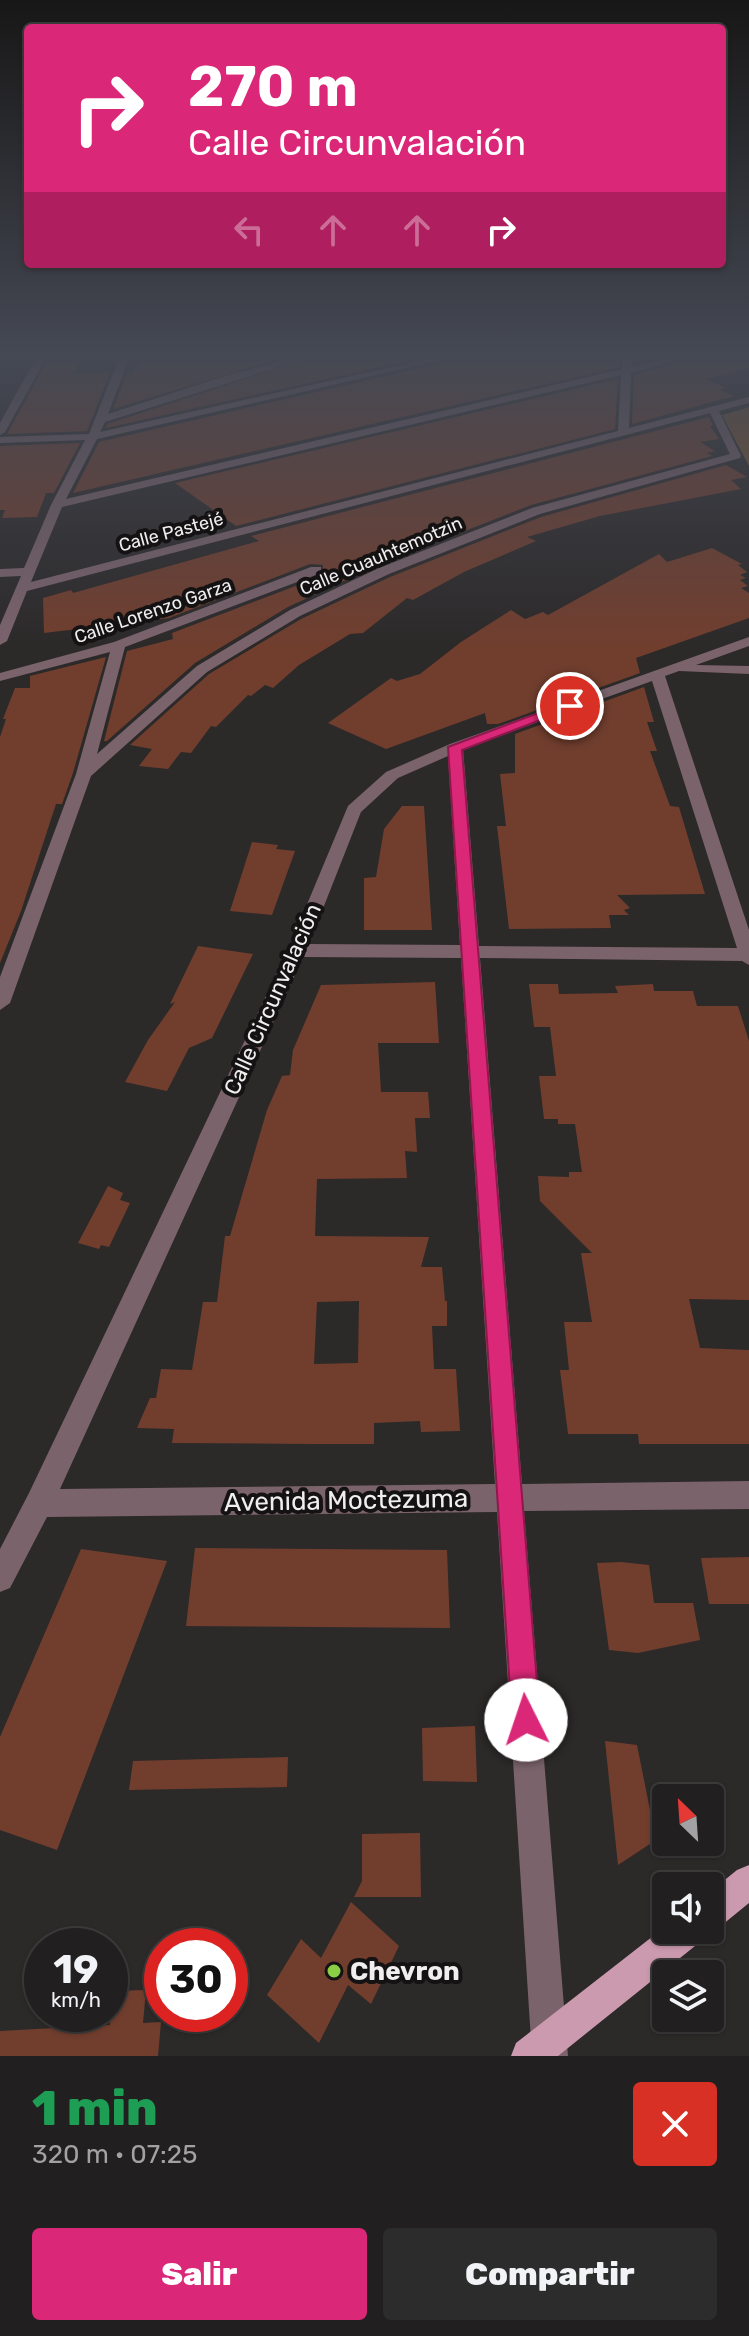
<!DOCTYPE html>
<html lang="es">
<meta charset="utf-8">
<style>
:root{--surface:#211f1f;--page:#2d2c2c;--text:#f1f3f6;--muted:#a2a2a4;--line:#3e3d3d;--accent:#db2777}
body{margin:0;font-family:Rubik,sans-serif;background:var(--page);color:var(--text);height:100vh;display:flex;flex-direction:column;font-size:30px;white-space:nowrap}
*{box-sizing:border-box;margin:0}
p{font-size:26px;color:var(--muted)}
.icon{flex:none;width:44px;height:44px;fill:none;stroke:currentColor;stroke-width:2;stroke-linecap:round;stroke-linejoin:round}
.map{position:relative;height:2056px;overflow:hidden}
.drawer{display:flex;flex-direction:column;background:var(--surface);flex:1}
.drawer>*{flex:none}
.hud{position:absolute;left:24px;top:24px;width:702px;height:244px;border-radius:8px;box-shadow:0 2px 6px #0004,0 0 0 2px var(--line);background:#db2777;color:#fff;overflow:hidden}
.needle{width:52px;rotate:335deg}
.tools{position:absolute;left:652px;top:1784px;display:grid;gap:16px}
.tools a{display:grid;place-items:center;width:72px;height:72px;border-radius:8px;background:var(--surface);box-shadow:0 2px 6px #0004,0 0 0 2px var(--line);font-size:40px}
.speed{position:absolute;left:24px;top:1928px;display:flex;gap:16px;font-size:40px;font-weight:700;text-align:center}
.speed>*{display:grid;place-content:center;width:104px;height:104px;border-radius:50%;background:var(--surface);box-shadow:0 2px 6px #0004,0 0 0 2px var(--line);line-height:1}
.speed small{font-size:20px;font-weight:400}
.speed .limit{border:12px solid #d22;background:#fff;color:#111}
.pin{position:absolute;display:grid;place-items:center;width:68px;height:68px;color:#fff;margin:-34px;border:4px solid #fff;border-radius:50%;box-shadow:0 2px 8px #0007}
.me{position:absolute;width:88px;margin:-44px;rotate:356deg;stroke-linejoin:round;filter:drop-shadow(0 0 6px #0008)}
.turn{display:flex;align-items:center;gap:28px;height:168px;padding:0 32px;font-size:36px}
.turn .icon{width:104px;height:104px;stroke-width:2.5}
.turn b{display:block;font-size:56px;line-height:68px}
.lanes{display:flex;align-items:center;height:76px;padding:0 32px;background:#0003;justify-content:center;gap:40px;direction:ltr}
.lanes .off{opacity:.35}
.round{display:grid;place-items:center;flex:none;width:84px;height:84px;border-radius:8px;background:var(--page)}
.overview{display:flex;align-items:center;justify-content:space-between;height:136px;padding:0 32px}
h1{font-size:48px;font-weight:800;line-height:60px;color:#1e9e55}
.action{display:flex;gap:16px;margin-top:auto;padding:16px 32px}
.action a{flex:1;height:92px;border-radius:8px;background:var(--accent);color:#fff;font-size:32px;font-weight:800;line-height:92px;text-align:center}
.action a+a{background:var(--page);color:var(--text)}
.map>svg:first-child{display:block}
</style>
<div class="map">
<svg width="749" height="2056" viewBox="0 0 749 2056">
<rect width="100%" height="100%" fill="#2c2929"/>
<path fill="#7e552f" d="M749,407V466L722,415Z"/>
<path fill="#713e2e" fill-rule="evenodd" d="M49,358H80L74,374L110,373L87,431L7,434Z
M140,358H282L113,409L127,373H134Z
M310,358H420L106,428L107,424Z
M453,358H619V367L73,493L99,442L451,361Z
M690,358H749V368L706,379L726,388L720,390L734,396L632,424L634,375Z
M618,379L615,429L236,526L175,483Z
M709,417L713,425L710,426L719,439L700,442L715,451L707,453L712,456L531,505L378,565L288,607L195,663L107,741H104L127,651L173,639L172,633L322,576L323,565L310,564L169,618L44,633L43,598L71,590L73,593L259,541L251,536Z
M80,443L54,493H46L37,517L2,518L5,510H0V446Z
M726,465L747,477L731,480L741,489L600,516L527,537L536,541L464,572L413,600L407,598L363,633L350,634L299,665L273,688L265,685L251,696L248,695L216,727L211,726L191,753L181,752L168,769L139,766L152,749L130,745L209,674L301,619L390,577L541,517Z
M712,548L742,564L738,565L747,572L740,575L746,578L740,580L748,586L741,588L749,593V618L636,658L640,673L498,724H487L485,713L386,749L328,723L391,678L397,681L420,674L461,642L511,610L525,619L543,612L548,615L659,554L667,562Z
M106,657L73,773L62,804H56L21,911L0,963V737L6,719H3L15,688H30V676Z
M644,687L654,722H647L657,751H650L670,806L679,807L705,894L617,895L630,908L624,910L629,915H609L611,928L509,929L497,826H506L500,774L515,773V734Z
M402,806H424L432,930H364V878L376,877L384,829Z
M252,842L278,845L276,849L295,851L272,915L230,911Z
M198,946L253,954L212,1038L189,1048L167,1091L125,1082L148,1040L175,1002L170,1004Z
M435,982L439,1043H378L381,1092H428L430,1118H415L417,1152L405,1151L407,1178L317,1179L315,1236L429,1237L421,1267H442L445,1301H447V1326H432L434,1369H456L460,1431L421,1432L420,1421L374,1423V1444H309L172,1443L174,1429L137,1428L150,1398H156L161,1369L192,1370L203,1302H217L225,1236H230L267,1110L282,1076L290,1075L293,1050L321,985ZM359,1301L358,1363L314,1364L317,1302Z
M529,984H558L559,994L618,993L615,986L653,984L654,991H693L697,1006H738L749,1041V1300L689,1299L700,1348L749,1350V1444H639L638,1434H568L560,1370H569L564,1322H592L581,1253H592L540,1201L538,1176L569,1177V1172H582L575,1124H558V1119H544L539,1076H556L550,1027H534Z
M108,1186L123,1193L120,1200L130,1203L109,1247L101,1245L99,1249L78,1243Z
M195,1548L447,1550L450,1628L186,1626Z
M81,1549L167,1561L57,1850L0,1830V1737Z
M749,1557V1604H709L701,1558Z
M621,1562L649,1565L654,1603H693L700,1640L638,1653L609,1650L597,1563Z
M475,1726L477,1782L423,1781L422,1728Z
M605,1741L637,1745L656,1840L618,1865Z
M288,1757L287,1787L129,1790L133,1761Z
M420,1833L421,1897H354L362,1881V1834Z
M351,1902L399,1946L371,2004L348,1985L319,2043L267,1995L301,1939L321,1958Z
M146,1990L143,2023L161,2022L158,2056H0V2031L110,2025V1991Z"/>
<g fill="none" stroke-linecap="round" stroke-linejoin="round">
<path fill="#7b636c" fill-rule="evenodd" d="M36,358H46L5,432L0,435V423Z
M119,358H129L108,414L222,377L292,358H307L105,422L100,432L433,358H450L97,439L66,499L622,369V358H632L631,367L671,358H687L631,373L629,428L749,397V403L719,411L741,456L740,458L540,514L389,574L300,616L207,672L91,776L10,1003L0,1010V977L76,774L110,652L0,681V673L114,642L311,567H321V573L125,647L97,754L197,666L290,610L379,568L532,508L730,454L710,413L27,591L7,641L0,645V625L21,576L0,577V569L24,568L51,505L85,440L0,443V437L89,434ZM621,375L618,431L31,582L62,507Z
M749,637V646L696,665L749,666V674L679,671L665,676L749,930V965L742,961L480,958L522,1484L749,1481V1509L524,1511L568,2056H532L497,1512L47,1517L10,1588L0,1592V1549L29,1493L288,950L348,806L386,772L450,744ZM652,681L737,948L479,946L463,749ZM448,756L460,945L309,944L361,812L398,778ZM303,957L461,958L495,1484L60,1489Z"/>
<path fill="#cc9aae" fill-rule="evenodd" d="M749,1865V1903L722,1925L710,1930V1892L737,1870Z
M666,1926V1930H705L700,1942L558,2056H511L516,2043Z"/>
</g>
<linearGradient id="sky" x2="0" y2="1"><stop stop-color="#181717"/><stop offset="0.55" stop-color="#454954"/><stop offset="1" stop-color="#454954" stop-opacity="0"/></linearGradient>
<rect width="749" height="646" fill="url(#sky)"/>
<path fill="#db2777" stroke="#8e194d" stroke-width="2" d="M565,703L577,706L462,750L540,1720L536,1730L526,1734L516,1730L512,1720L448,747Z"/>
<circle fill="#8bce46" stroke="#141212" stroke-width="3" cx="334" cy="1971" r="8"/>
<g text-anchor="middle" stroke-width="8" stroke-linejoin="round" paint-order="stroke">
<g font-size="18" fill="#f0eeee" stroke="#141212">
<text transform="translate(171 532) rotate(-15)" y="6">Calle Pastejé</text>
<text transform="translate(381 556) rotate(-23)" y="6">Calle Cuauhtemotzin</text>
<text transform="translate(153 611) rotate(-19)" y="6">Calle Lorenzo Garza</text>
</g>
<g font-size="22" fill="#f0eeee" stroke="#141212">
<text transform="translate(272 999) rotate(-66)" y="8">Calle Circunvalación</text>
</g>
<g font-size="26" fill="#f0eeee" stroke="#141212">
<text transform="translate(346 1500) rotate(-1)" y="9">Avenida Moctezuma</text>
</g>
<g font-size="26" font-weight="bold" fill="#f0eeee" stroke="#141212" text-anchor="start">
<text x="350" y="1980">Chevron</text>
</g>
</g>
</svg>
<div class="tools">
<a><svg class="needle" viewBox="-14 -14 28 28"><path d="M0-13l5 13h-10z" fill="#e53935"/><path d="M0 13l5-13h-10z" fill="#a2a2a4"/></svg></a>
<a><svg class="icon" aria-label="sound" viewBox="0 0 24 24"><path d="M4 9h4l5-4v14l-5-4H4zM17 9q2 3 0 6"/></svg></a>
<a><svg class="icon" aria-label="layers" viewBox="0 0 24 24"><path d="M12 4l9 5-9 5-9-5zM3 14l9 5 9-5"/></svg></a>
</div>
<div class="speed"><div>19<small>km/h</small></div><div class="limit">30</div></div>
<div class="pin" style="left:570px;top:706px;background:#d93025"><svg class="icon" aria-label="arrive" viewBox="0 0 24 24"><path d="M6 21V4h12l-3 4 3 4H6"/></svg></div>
<svg class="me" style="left:526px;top:1720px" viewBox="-20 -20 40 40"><circle r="19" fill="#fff"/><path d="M0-13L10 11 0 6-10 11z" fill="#db2777"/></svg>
<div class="hud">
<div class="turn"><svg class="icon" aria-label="right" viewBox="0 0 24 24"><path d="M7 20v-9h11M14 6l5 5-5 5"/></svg><div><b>270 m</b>Calle Circunvalación</div></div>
<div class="lanes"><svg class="icon off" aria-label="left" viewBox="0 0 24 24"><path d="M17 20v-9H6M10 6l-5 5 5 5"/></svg><svg class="icon off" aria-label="ahead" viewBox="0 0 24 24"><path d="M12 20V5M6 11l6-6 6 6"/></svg><svg class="icon off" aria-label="ahead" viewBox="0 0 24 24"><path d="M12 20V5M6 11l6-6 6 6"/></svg><svg class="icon" aria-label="right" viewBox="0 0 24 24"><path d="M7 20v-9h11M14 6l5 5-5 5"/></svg></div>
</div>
</div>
<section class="drawer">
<div class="overview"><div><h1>1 min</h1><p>320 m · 07:25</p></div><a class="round" style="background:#d93025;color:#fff"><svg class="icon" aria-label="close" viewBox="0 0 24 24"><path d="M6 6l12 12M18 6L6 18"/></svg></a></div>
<div class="action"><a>Salir</a><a>Compartir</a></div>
</section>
